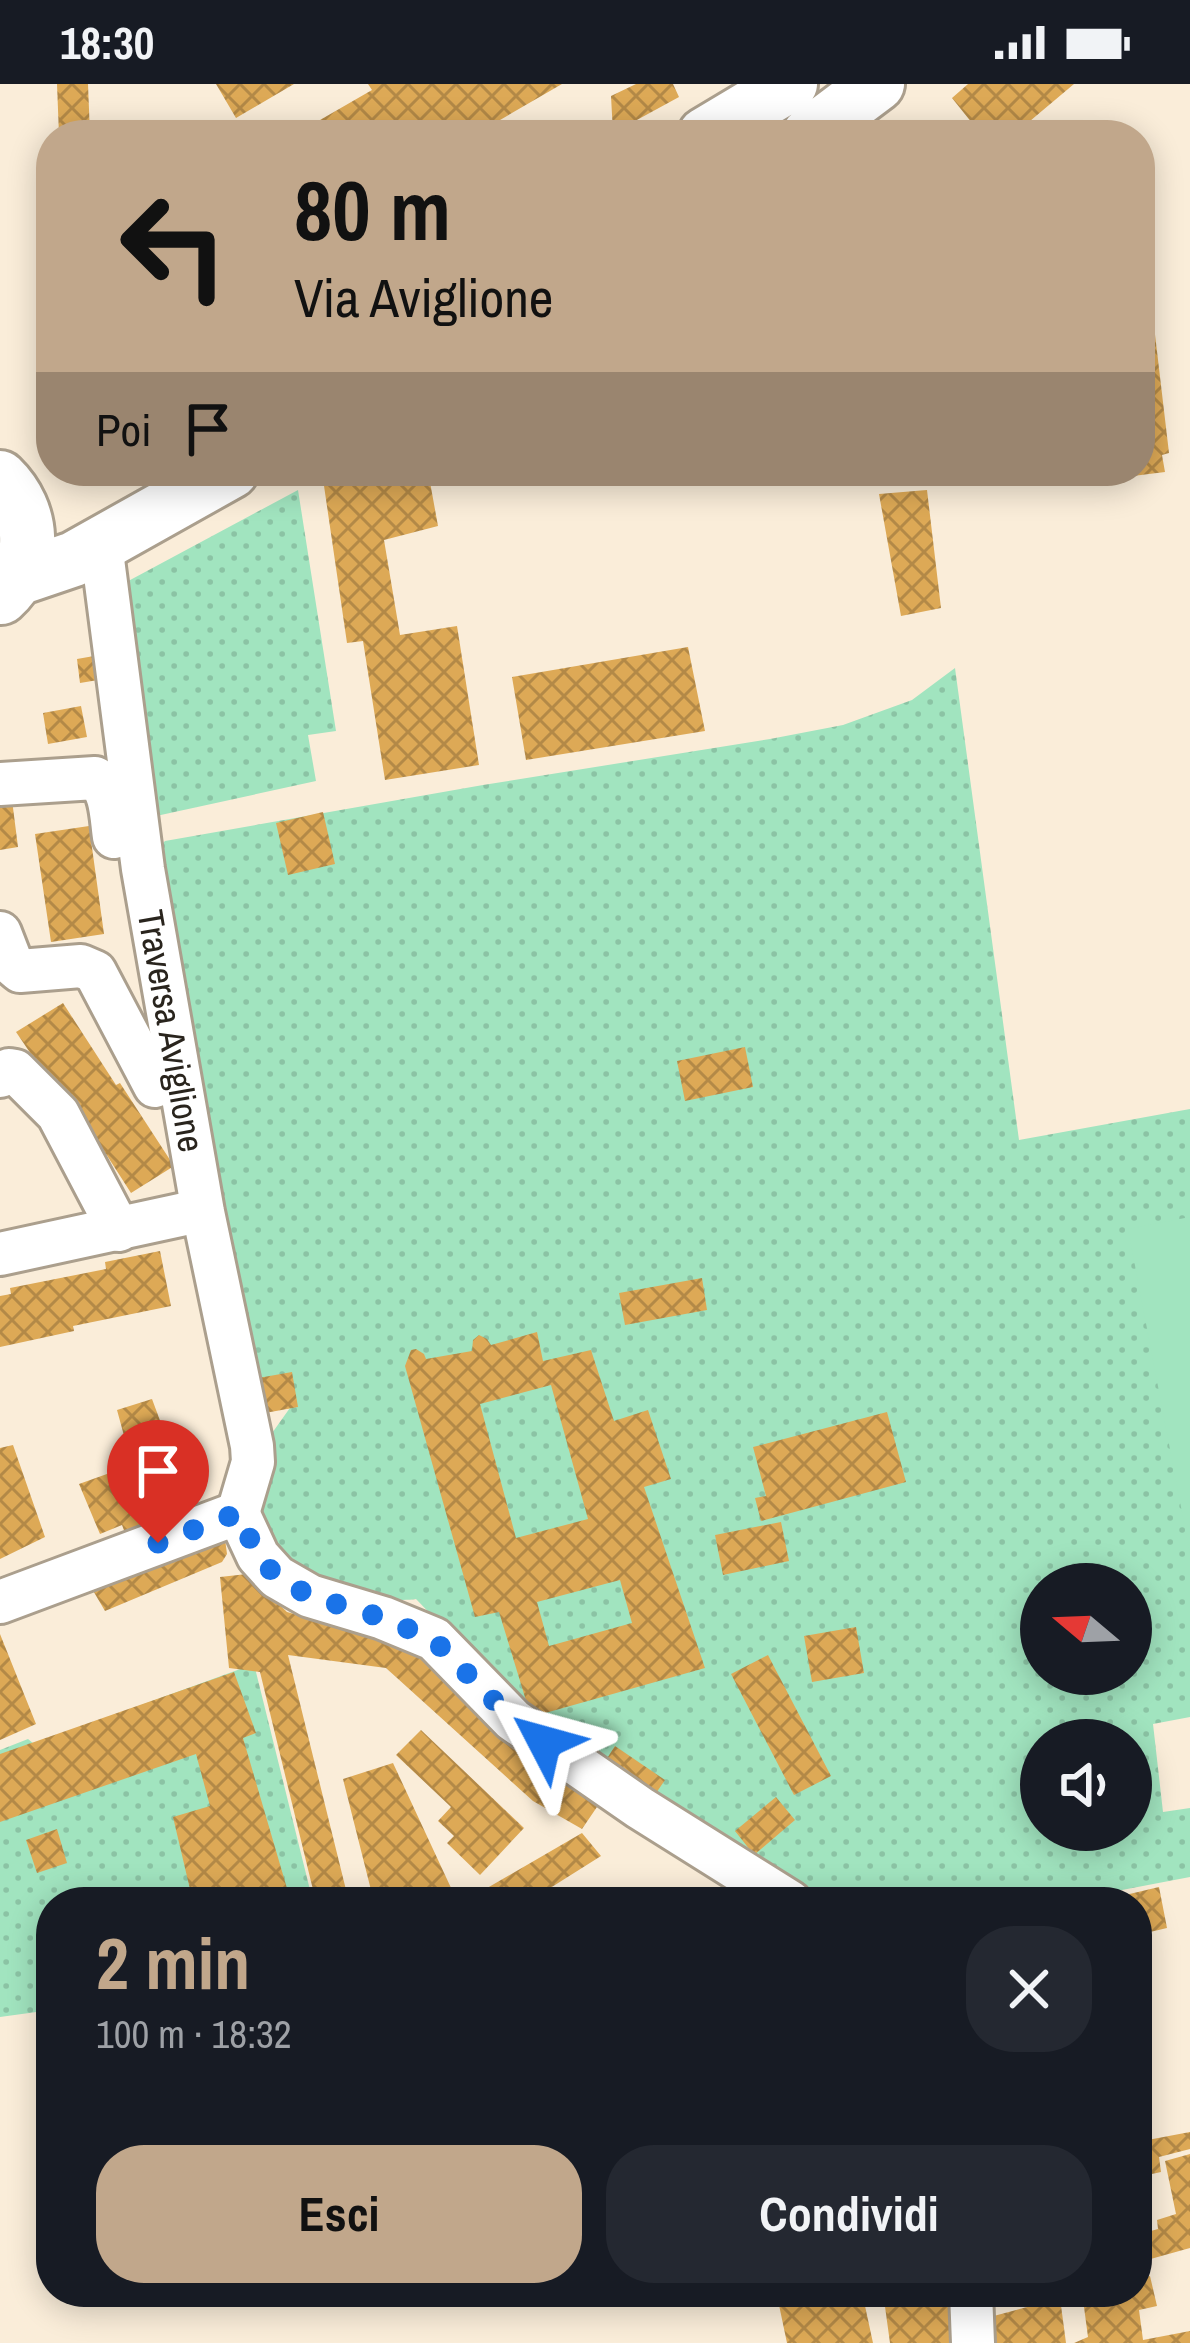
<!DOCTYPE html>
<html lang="it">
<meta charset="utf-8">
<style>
:root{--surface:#171b24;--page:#242831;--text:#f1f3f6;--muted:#9ea1a6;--accent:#c1a78b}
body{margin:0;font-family:"Archivo Narrow",sans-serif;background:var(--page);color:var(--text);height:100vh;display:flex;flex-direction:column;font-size:45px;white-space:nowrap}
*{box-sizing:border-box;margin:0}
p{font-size:39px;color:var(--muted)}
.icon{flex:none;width:66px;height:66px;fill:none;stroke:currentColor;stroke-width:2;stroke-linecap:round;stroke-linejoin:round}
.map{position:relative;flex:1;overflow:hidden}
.panel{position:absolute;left:36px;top:1803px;width:1116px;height:420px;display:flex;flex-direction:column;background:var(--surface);border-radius:48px;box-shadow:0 6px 30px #0003}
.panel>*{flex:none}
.banner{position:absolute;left:36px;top:36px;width:1119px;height:366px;border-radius:48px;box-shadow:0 6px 30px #0003;background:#c1a78b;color:#111;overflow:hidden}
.needle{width:78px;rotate:289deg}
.fabs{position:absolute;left:1020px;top:1479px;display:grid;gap:24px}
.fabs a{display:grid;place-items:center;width:132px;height:132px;border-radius:50%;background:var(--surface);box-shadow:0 6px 30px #0003;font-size:60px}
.pin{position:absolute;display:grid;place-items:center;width:102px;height:102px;color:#fff;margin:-123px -51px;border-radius:50% 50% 50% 0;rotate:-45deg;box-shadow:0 0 12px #0007}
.pin .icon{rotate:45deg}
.me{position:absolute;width:132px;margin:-66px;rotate:309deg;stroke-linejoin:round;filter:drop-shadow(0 0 9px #0008)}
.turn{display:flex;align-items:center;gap:42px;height:252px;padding:0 60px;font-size:54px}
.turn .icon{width:156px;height:156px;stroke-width:2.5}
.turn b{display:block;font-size:84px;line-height:102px}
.then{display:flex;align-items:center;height:114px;padding:0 60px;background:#0003;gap:24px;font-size:45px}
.round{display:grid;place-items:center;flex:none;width:126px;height:126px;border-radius:48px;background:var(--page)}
.summary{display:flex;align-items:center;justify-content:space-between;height:204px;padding:0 60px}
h1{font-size:72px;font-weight:700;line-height:90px;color:var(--accent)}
.cta{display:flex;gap:24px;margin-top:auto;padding:24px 60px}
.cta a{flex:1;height:138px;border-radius:48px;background:var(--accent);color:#111;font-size:48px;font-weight:700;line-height:138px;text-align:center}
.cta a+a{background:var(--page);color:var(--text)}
.status{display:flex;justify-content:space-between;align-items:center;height:84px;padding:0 60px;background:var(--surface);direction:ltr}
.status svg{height:33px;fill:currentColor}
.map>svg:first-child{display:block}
</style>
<div class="status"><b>18:30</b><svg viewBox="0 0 49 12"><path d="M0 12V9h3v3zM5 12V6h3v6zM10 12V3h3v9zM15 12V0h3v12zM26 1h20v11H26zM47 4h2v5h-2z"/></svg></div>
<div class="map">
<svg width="1190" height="2259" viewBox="0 0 1190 2259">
<defs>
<pattern id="grass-dots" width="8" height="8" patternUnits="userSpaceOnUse" patternTransform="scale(3)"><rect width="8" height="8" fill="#a1e4bf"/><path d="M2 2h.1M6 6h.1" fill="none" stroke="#8bc3a4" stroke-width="1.8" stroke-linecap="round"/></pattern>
<pattern id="building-cross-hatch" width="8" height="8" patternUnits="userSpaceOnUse" patternTransform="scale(3)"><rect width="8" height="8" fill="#dda956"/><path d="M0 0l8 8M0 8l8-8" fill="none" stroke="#b38947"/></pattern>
</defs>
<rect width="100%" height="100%" fill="#faedd9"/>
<path fill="url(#grass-dots)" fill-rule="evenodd" d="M298,406L336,647L308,651L316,697L147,734L119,502Z
M955,584L1019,1056L1190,1025V1633L1153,1640L1163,1728L1190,1724V1793L1059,1818H807L526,1629L416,1515C391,1519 326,1509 305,1495C288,1483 273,1463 258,1449L265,1359L292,1321L248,1327L151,771L165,757L483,701L770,655L843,641L912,616ZM1041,1500H1131V1590H1041ZM1041,1656H1131V1746H1041Z
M254,1580L313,1818H51V1926L0,1933V1666L28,1655L34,1660Z"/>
<path fill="#a1e4bf" d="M1190,1133V1470L1128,1145Z"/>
<path fill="url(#building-cross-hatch)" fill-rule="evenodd" d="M57,0H88L90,51H59Z
M216,0H294L236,34Z
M368,0H562L474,51H294L372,6Z
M636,0H673L679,13L613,49L611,12Z
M968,0H1074L1030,37L972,39L952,14Z
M1146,180L1152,232L1140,233V181Z
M1154,242L1169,369L1162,371L1165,388L1117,394L1116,387H1140V244Z
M381,387H428L438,442L384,456L400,551L457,542L479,681L385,696L363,557L347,559L323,395Z
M927,406L941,524L901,532L879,410Z
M688,563L705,647L526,676L512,593Z
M94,572L98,596L80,599L77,575Z
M81,622L87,653L48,660L43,629Z
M12,716L18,763L0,766V717Z
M323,728L335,780L288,791L276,739Z
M89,742L104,850L51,858L35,750Z
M63,919L116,1001L120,999L174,1082L131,1109L106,1070L101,1073L16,948Z
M745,963L753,1003L685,1017L677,977Z
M160,1167L171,1222L73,1242L74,1247L0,1263V1212L11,1210L10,1204L106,1185L105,1178Z
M702,1194L707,1226L625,1241L619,1209Z
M537,1248L543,1277L591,1266L614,1337L648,1326L671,1395L644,1403L705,1584L531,1633L499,1528L475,1533L405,1282L411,1266L416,1265L424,1270L426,1275L472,1267L473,1256L479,1251L487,1255L491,1261ZM551,1301L588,1435L516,1454L480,1320ZM620,1496L632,1539L549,1562L537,1518Z
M292,1288L298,1323L248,1332L242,1297Z
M152,1315L191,1420L125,1449L122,1441L100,1450L79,1400L132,1381L117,1326Z
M887,1328L906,1398L761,1437L755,1414L766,1412L753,1363Z
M13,1361L45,1453L0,1475V1364Z
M781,1438L789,1477L723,1491L715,1451Z
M225,1455L227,1470L222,1478L105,1527L88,1498Z
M247,1490L287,1528L348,1545L393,1551L450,1598L541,1682L599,1720L582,1745L533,1717L386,1584L288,1571L349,1818H316L260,1588L229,1584L220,1493Z
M856,1543L864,1589L812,1598L804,1552Z
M0,1550L36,1640L0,1656Z
M768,1571L831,1692L794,1711L731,1590Z
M234,1588L256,1649L243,1654L291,1818H193L173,1733L210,1722L196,1670L0,1738V1670Z
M421,1646L524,1744L480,1791L447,1759L454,1752L438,1737L451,1723L396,1671Z
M615,1662L665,1696L652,1715L602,1682Z
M393,1679L452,1806L426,1818H374L343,1695Z
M776,1713L795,1736L754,1771L735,1747Z
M57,1745L67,1779L37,1789L26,1756Z
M582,1749L601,1772L528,1818H463Z
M1159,1803L1167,1844L1150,1848L1151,1854L1137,1857V1818H1096Z
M1190,2048V2065L1159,2073L1161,2088L1138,2093L1137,2058Z
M1190,2070V2164L1147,2176L1140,2150L1158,2145L1157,2136L1176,2130L1165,2077Z
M1150,2192L1157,2222L1139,2226L1143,2256L1190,2247V2259H1074L1088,2253L1082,2208H1137V2195Z
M824,2208H862L873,2259H787L779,2221L824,2211Z
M883,2208H951L956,2259H890Z
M1060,2214L1066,2259H997L990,2233Z"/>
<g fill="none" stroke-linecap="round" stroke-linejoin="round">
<defs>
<g id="minor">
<path id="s1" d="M101,460L143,785L203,1128L252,1362L253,1378L238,1429"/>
<path d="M0,700L95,694C112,706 111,734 114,753"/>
<path d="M0,849L12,880L20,887L81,882L95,888L155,1002"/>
<path d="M0,992L9,986L15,987L58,1030L119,1146"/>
<path d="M0,1170L194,1128"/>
<path d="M238,1429L258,1472L277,1493L310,1512L383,1534L434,1555L513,1636L640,1724L790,1818"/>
<path d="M0,1518L238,1429"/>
<path d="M971,2208L973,2259"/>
</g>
<path id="major" d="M705,51L790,0
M809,51L877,0
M0,394C34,427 38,480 1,513
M18,494L74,475L231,387"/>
</defs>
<use href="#minor" stroke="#ab9f8d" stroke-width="48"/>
<use href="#major" stroke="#ab9f8d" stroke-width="60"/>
<use href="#minor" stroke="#fff" stroke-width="42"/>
<use href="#major" stroke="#fff" stroke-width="54"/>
</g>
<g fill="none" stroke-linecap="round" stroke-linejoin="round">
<path stroke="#1a73e8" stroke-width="21" stroke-dasharray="0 37.8" d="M158,1459L238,1429L258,1472L277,1493L310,1512L383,1534L434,1556L513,1636L544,1658"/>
</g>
<g text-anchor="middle" stroke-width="12" stroke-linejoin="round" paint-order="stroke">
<g font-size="36" fill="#29241d" stroke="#fffcf8">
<text dy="13" stroke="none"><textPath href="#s1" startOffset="492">Traversa Aviglione</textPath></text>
</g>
</g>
</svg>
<div class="fabs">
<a><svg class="needle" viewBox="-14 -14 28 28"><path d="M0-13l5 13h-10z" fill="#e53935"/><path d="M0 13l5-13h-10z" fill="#9ea1a6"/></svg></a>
<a><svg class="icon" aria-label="sound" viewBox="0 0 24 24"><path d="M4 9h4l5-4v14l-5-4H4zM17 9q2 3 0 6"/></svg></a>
</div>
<div class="pin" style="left:158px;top:1459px;background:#d93025"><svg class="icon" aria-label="arrive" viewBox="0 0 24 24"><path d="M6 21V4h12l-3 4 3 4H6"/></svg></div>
<svg class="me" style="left:544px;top:1658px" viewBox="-20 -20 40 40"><path d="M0-17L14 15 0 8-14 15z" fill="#1a73e8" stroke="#fff" stroke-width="4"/></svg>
<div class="banner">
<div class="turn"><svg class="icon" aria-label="left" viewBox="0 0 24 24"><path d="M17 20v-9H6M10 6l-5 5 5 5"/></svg><div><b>80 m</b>Via Aviglione</div></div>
<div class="then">Poi<svg class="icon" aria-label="arrive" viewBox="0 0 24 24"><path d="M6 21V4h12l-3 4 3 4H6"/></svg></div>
</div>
<section class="panel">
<div class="summary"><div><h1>2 min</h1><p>100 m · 18:32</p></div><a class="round"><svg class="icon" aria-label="close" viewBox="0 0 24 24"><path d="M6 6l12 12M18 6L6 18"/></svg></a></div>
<div class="cta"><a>Esci</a><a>Condividi</a></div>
</section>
</div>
